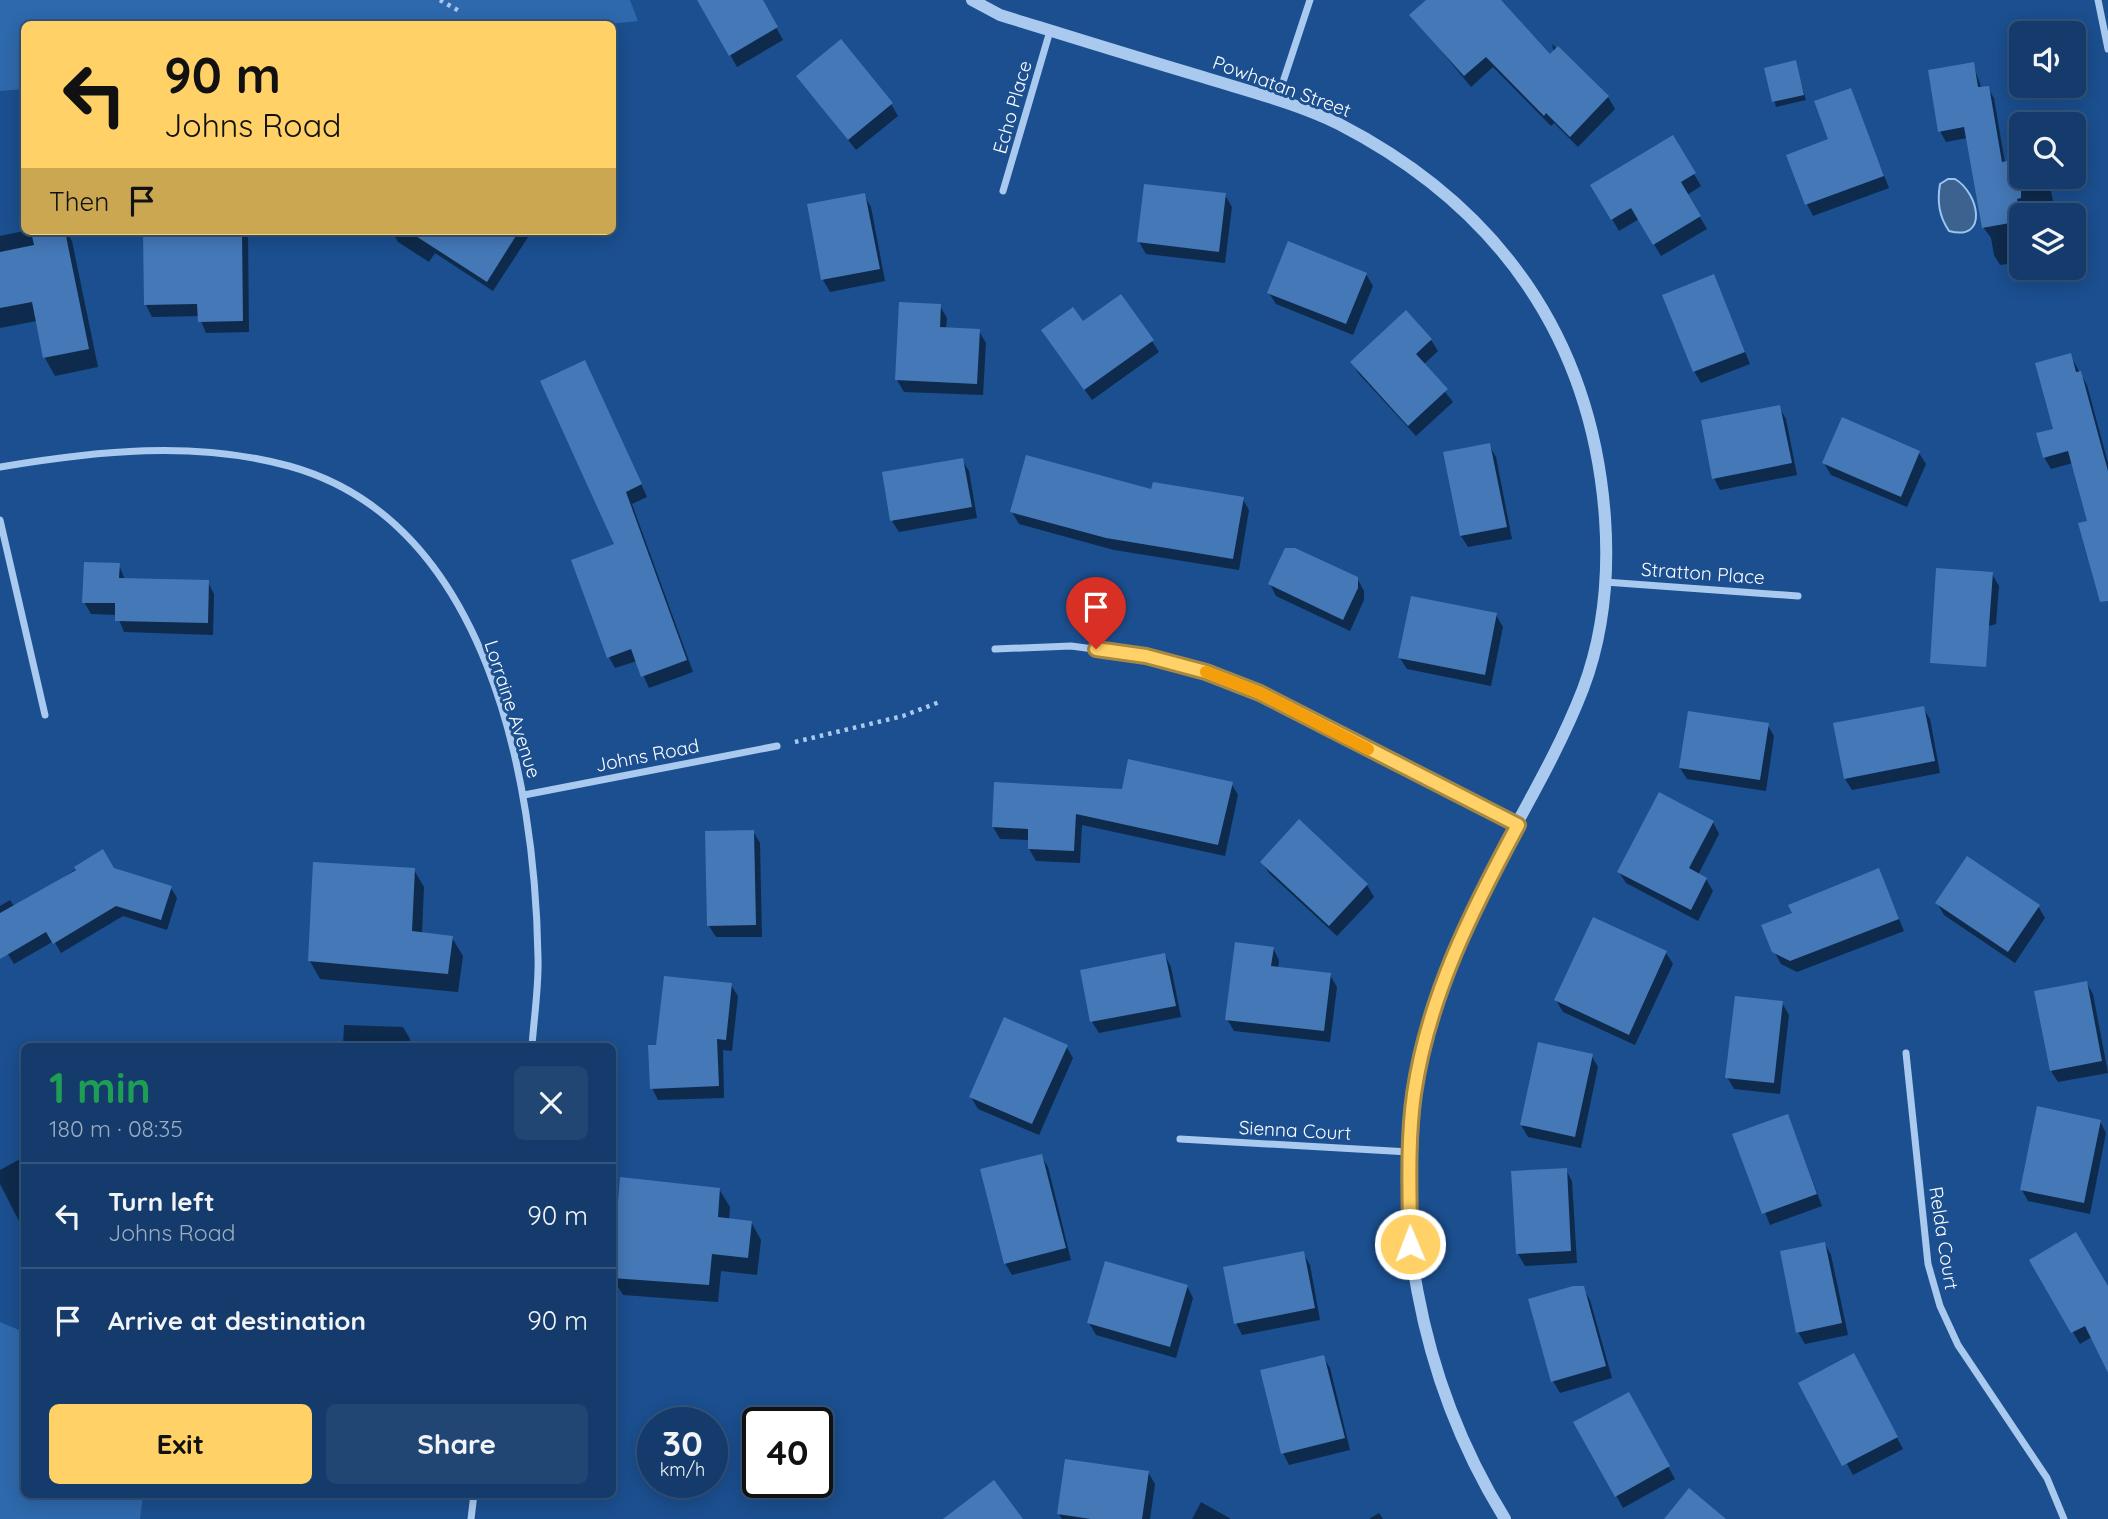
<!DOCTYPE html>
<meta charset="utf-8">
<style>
:root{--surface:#143b6b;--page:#214673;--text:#f1f3f6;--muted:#9dadc1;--line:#33557e;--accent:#ffd166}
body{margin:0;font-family:Quicksand,sans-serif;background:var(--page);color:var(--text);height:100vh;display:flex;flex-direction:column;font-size:26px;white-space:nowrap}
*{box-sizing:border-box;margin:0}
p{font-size:23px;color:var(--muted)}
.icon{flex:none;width:38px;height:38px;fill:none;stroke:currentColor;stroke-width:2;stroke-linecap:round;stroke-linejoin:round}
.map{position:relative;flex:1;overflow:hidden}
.panel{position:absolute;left:21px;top:1043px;width:595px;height:455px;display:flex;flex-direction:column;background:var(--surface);border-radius:10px;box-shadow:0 4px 18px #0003,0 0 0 2px var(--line)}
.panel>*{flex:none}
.banner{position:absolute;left:21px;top:21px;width:595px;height:214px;border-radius:10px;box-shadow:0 4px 18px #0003,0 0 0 2px var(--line);background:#ffd166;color:#111;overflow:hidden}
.tools{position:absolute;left:2009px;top:21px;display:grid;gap:14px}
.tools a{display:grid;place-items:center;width:77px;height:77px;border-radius:10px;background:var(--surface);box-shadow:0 4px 18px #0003,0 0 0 2px var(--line);font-size:35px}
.speed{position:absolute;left:637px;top:1407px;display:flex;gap:14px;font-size:35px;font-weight:700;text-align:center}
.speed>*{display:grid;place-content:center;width:91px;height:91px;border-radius:50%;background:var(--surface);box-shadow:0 4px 18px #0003,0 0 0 2px var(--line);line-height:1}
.speed small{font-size:18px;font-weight:400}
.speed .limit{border:4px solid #111;border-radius:10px;background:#fff;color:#111}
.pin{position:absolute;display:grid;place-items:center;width:60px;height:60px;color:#fff;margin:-72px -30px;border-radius:50% 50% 50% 0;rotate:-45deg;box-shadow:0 0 7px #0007}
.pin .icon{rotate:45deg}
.me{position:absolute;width:77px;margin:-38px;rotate:359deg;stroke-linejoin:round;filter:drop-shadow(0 0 5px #0008)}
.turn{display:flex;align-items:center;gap:24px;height:147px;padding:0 28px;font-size:32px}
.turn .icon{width:91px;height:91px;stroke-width:2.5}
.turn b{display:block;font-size:49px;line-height:60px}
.then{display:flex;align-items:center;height:66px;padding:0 28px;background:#0003;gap:14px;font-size:26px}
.round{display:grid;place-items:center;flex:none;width:74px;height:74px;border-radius:10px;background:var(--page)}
.head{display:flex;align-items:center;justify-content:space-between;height:119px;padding:0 28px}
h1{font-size:42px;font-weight:800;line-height:52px;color:#1e9e55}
.action{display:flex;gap:14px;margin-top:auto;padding:14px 28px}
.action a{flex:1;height:80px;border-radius:10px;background:var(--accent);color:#111;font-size:28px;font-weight:800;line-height:80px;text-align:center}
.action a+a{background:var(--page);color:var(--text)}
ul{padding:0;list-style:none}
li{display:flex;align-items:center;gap:21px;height:105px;padding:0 28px;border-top:2px solid var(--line)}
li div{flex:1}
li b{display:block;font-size:26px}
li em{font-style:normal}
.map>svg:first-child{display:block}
</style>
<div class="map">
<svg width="2108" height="1519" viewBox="0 0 2108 1519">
<rect width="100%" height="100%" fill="#1b4f8f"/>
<path fill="#2e69ad" d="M0,0H630L638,21L609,24H24V89L0,91Z
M0,1322L24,1332V1494L143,1495L140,1519H0Z"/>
<path fill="#3c6290" stroke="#9cc4f0" stroke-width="2" d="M1948,179H1955C1979,193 1989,242 1949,231C1939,216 1937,202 1940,184Z"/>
<path fill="#0007" d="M699,0H761L783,40L737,67Z
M1429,0H1499L1557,65L1552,44L1608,97L1615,109L1578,147L1554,123L1551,126L1493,67L1471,87L1412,15Z
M1795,62L1806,100L1776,107L1766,70Z
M1973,64L1982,89L1988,88L1994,98L2005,163L2021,160V177H2048L2056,215H2021V262L2000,265L1994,255L1991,238L1983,227L1967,138L1946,142L1940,131Z
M798,76L891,104L898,116L856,150Z
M1850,90L1889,188L1813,216L1807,204Z
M1673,138L1701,186L1687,195L1707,229L1661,256L1639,219L1619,231L1593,186Z
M864,195L871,207L885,281L830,292L823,280L809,206Z
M1225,195L1232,207L1225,263L1146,254L1139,242Z
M24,231H66L72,241L98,367L55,376L45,358L37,321L0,328V236Z
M145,231H248L249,332L206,333L199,316L152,317L146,305Z
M392,231H532L493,291L435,253L429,262L398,242Z
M2033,268H2066V270L2038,275Z
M1366,274L1373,286L1353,335L1276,304L1269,293Z
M1714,276L1750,364L1701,383L1694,371Z
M940,306L947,318L946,329L979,331L986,343L983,395L904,392L897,380Z
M1083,323L1152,341L1159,352L1092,400L1050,342Z
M1431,340L1438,351L1423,365L1453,402L1416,436L1359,374L1352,363Z
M2070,355L2087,385L2108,463V593L2073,463L2051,469L2044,457L2055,430Z
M591,374L647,497L632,504L693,672L649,688L637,661L615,668L609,657L616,545Z
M1779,407L1786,419L1797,475L1720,490L1714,478Z
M1489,445L1496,457L1512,539L1468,547L1461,536Z
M1919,453L1926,464L1907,507L1831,475L1824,463Z
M962,460L969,471L977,518L899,532L892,521Z
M1153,492L1242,498L1249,510L1239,570L1114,550L1019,524L1012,512Z
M119,565L125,580L208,582L214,594L213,635L124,632L117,615L91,614L84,602Z
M1992,574L1999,586L1996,624L1940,640Z
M1357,578L1364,591V600L1350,631L1276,596L1270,584Z
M1496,615L1503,627L1491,686L1407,669L1400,658Z
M1923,708L1930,719L1940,773L1852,790L1845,779Z
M1767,724L1774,736L1766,791L1687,779L1680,768Z
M1231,783L1238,795L1225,856L1082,825L1080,863L1036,861L1029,849L1030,840L1000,839L993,827L1123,790Z
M1713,822L1719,834L1698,875L1706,879L1713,891L1698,921L1626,883L1619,872Z
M753,831L760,843L762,937H716L709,926Z
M102,852L112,869L171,888L177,898L167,930L123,916L61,953L54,941L14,964L0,941V906L10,900L14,906L30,899Z
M1262,862L1367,885L1374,897L1337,936L1269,873Z
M414,870L424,887L422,934L452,938L463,956L458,992L320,979L310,961Z
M1879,871L1904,931L1797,972L1781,964L1774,951Z
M1937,903L2038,906L2045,918L2015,963L1944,915Z
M1273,948L1279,960L1278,969L1330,975L1337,987L1330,1042L1234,1031L1227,1019Z
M1666,953L1673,964L1635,1045L1563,1012L1556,1000Z
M1165,955L1171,967L1181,1017L1099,1033L1092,1022L1082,971Z
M2086,982L2093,994L2108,1073L2058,1082L2051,1071Z
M731,985L738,996L732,1051L723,1050L724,1098L658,1100L652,1088L658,1047Z
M1782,1003L1789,1015L1780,1094L1734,1089L1727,1077Z
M344,1025L403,1027L410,1039V1046H343Z
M1066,1046L1073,1058L1039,1135L978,1109L971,1097Z
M1591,1055L1598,1067L1581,1148L1528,1137L1521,1125Z
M1788,1116L1822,1206L1770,1225L1735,1135Z
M2100,1121L2106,1133L2090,1214L2028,1201L2022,1190Z
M1041,1156L1048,1167L1071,1260L1012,1275L1005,1263Z
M24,1157V1223L21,1225L0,1184V1170Z
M1566,1170L1572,1181L1577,1263L1525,1266L1518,1254Z
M719,1189L730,1207L729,1220L751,1222L761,1240L757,1275L721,1271L718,1302L623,1295L612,1277Z
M1825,1244L1831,1255L1848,1335L1805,1344L1798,1332Z
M1303,1253L1310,1265L1320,1320L1242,1335L1236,1323Z
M2031,1261L2108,1289V1369L2092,1337L2080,1344Z
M1187,1286L1193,1298L1176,1358L1096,1335L1089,1323Z
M1583,1288L1590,1300L1612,1378L1560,1393L1553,1381Z
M1323,1357L1330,1368L1350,1450L1289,1465L1283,1453Z
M1860,1367L1903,1449L1853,1475L1847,1464L1859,1443Z
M1628,1394L1675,1479L1623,1508L1576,1423Z
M1148,1472L1155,1484L1150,1519H1062L1059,1514Z
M1201,1502L1231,1519H1192Z
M1379,1513L1383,1519H1369Z"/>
<path fill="#4478b7" d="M697,0H763L778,27L729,56Z
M1426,0H1501L1550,54L1558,46L1609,96L1570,137L1546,113L1544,116L1486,57L1464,76L1409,15Z
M841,39L893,103L848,140L796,76Z
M1796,60L1804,95L1772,102L1764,68Z
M1974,62L1978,87L1989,86L2002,162L2021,158V198L2017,199L2021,221L1982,228L1964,127L1938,132L1928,70Z
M1851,88L1884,176L1805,205L1786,155L1828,139L1814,101Z
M1673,135L1696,173L1681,182L1701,216L1653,245L1631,208L1611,220L1590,185Z
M1144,184L1226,193L1219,252L1137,242Z
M865,193L880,269L821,280L807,204Z
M31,231H65L89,349L43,358L32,302L0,308V252L34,245Z
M143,231H242L243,321L198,322L197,304L144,305Z
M408,231H519L487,282Z
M1288,241L1367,273L1346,324L1267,293Z
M1714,274L1745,352L1693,372L1662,295Z
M1121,294L1154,340L1084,390L1041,330L1073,307L1083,321Z
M899,302L941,304L940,327L980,329L977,384L895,380Z
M1406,310L1432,339L1416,354L1448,389L1408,426L1350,362Z
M2071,353L2076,372L2081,371L2108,471V601L2100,602L2078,523L2087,521L2068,451L2043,458L2036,433L2053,429L2035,363Z
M585,360L642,484L626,492L687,660L641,677L631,649L607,658L571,560L614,544L540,381Z
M1780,405L1792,463L1712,479L1701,420Z
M1842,417L1920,451L1901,497L1822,463Z
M1490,443L1507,527L1460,536L1443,452Z
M1026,455L1151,489L1153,482L1244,497L1233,559L1106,538L1010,512Z
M963,458L972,507L890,521L882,472Z
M1285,548H1295L1358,577V588L1343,620L1268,584Z
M84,562L120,563L119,578L209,580L208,623L115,621V603H82Z
M1936,568L1993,572L1986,667L1930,663Z
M1411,596L1497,613L1485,675L1398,658Z
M1924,706L1935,761L1844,779L1833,723Z
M1688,711L1769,723L1760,780L1679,768Z
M1128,759L1233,782L1218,845L1076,814L1074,851L1028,849V829L992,827L994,782L1122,789Z
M1659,792L1714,821L1689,868L1707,878L1691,910L1617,872Z
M1299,819L1368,884L1329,926L1260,862Z
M754,830L756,925L707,926L705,831Z
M103,849L114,868L172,886L161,920L116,906L53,944L46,932L0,959V913L76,870L74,867Z
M1967,856L2040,905L2008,952L1935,903Z
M313,862L415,868L412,931L453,936L448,974L308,961Z
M1879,868L1899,919L1790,961L1772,952L1761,925L1792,913L1788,905Z
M1593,917L1667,951L1629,1035L1554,1000Z
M1235,942L1274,947L1271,966L1331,973L1324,1031L1225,1020Z
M1165,953L1176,1006L1090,1022L1080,970Z
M664,976L732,983L726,1040L717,1039L719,1086L650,1089L648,1045H656Z
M2087,981L2102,1061L2050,1071L2034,991Z
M1735,996L1783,1001L1774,1083L1725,1078Z
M1004,1017L1068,1045L1032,1124L969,1097Z
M1538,1042L1593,1054L1575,1137L1520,1125Z
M2037,1106L2101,1120L2084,1203L2020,1190Z
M1788,1114L1817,1194L1762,1214L1732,1134Z
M1042,1154L1066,1248L1004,1264L980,1169Z
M1567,1168L1571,1251L1516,1254L1511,1171Z
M620,1177L720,1188L718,1217L752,1221L748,1258L712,1254L709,1285L612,1278Z
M2076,1232L2108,1286V1373L2085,1326L2071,1333L2029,1260Z
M1825,1242L1842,1323L1796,1333L1780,1251Z
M1304,1251L1315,1308L1234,1324L1223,1267Z
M1105,1261L1188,1285L1170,1347L1087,1323Z
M1573,1286H1584L1606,1366L1551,1382L1528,1299Z
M1854,1353L1898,1437L1842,1466L1798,1383Z
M1324,1355L1345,1438L1281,1454L1260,1370Z
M1629,1392L1670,1466L1615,1497L1573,1422Z
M1065,1459L1149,1471L1142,1519H1091L1057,1514Z
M994,1480L1023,1519H943Z
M1689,1488L1726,1519H1664Z"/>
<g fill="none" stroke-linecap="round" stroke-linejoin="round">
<path stroke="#a9c9ee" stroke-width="4.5" stroke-dasharray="3.5 5" stroke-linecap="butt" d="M440,0L461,12
M795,742L903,716L942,701"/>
<path stroke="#a9c9ee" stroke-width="7" d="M2098,0L2108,49
M1277,100L1310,0
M1003,191L1050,31
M0,467C96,451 194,440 289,466C488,521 535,780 538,957C539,986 534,1017 532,1046
M0,520L45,715
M1605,582L1798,596
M995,649L1071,646L1146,656L1206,672L1260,693L1518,825
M524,795L777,746
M1906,1053L1928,1264L1940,1306L1958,1345L2047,1478L2064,1519
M1180,1139L1409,1152
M471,1519L474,1494"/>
<path stroke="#a9c9ee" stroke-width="12" d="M972,0L1000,15C1068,36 1135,57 1203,77C1248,91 1296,103 1339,124C1498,206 1592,338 1605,518C1609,575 1603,636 1583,689C1554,764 1510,831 1475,903C1453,949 1435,999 1423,1048C1383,1205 1421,1383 1505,1519"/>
</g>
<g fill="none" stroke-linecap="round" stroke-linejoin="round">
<defs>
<path id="route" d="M1096,649L1146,656L1206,672L1260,693L1518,825C1472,910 1428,997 1414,1094C1407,1144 1410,1194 1410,1244"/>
</defs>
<use href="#route" stroke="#a68842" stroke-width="18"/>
<use href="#route" stroke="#ffd166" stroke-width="12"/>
<path stroke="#f59e0b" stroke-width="12" d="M1206,672L1260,693L1368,749"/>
</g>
<g text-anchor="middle" stroke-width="6" stroke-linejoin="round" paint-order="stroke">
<g font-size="19" fill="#fff" stroke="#1b4f8f">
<text transform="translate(1282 86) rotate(20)" y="7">Powhatan Street</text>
<text transform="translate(1012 107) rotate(-74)" y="7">Echo Place</text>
<text transform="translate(1703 573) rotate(4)" y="7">Stratton Place</text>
<text transform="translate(513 709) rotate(72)" y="7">Lorraine Avenue</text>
<text transform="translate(647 755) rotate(-11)" y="7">Johns Road</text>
<text transform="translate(1295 1130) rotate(3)" y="7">Sienna Court</text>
<text transform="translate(1944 1238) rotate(81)" y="7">Relda Court</text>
</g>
</g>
</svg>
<div class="tools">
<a><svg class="icon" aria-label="sound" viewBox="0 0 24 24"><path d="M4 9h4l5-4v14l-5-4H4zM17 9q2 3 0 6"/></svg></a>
<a><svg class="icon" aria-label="search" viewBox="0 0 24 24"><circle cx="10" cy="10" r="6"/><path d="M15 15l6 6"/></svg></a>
<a><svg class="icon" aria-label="layers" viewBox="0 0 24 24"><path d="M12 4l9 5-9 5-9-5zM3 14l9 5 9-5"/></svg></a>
</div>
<div class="speed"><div>30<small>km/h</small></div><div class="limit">40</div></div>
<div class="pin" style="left:1096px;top:649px;background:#d93025"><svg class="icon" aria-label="arrive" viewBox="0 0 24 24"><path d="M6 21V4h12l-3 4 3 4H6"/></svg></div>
<svg class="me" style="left:1410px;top:1244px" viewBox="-20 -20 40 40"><circle r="17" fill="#ffd166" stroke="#fff" stroke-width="3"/><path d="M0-11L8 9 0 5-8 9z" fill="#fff"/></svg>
<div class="banner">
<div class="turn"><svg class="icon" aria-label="left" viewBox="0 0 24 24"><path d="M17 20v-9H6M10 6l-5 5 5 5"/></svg><div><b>90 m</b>Johns Road</div></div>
<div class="then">Then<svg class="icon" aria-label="arrive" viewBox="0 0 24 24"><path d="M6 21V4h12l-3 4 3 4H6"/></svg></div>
</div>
<section class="panel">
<div class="head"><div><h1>1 min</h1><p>180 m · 08:35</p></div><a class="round"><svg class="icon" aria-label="close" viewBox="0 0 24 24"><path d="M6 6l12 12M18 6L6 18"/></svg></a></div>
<ul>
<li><svg class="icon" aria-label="left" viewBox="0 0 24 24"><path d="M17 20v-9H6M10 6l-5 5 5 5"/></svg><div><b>Turn left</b><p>Johns Road</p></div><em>90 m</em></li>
<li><svg class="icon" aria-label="arrive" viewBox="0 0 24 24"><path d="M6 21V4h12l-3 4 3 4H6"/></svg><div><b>Arrive at destination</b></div><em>90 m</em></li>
</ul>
<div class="action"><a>Exit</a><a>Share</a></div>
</section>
</div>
